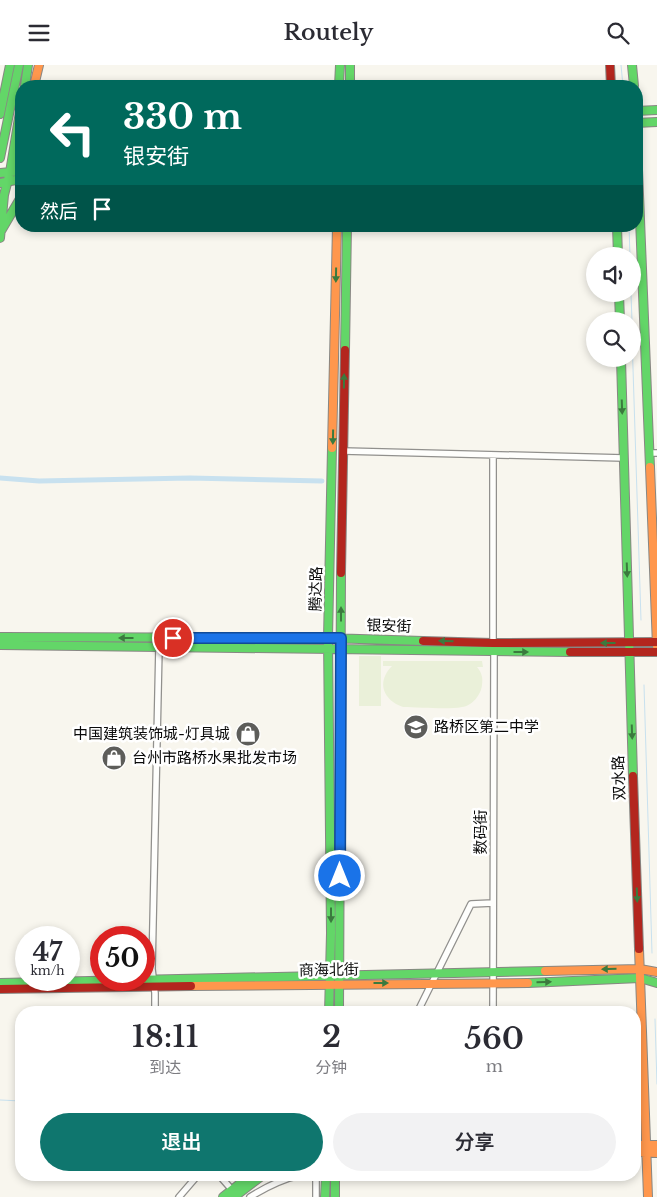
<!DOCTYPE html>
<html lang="zh">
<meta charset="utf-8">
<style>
:root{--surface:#fff;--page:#f2f2f3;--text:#2b2b33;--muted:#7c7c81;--accent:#0f766e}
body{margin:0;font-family:"Libre Baskerville","Noto Sans SC",serif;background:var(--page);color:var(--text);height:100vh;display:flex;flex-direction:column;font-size:19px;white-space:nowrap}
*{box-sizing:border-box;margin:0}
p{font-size:16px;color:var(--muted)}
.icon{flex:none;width:28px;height:28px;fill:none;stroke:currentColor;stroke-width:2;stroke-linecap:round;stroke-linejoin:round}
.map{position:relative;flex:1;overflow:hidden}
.details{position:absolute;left:15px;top:941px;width:626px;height:175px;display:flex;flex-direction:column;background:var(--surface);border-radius:20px;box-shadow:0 2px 8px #0003}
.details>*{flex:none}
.banner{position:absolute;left:15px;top:15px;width:628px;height:152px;border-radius:20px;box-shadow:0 2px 8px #0003;background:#00695c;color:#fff;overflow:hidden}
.buttons{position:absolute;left:586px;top:182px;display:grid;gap:10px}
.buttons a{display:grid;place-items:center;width:55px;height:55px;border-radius:50%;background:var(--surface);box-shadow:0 2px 8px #0003;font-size:25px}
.speed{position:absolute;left:15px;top:861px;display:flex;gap:10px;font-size:25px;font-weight:700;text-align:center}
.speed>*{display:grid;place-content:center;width:65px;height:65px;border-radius:50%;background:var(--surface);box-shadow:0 2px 8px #0003;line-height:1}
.speed small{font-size:12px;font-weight:400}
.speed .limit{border:8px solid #d22;background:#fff;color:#111}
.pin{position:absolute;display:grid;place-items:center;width:42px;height:42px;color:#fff;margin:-21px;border:2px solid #fff;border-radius:50%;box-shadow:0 1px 5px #0007}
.me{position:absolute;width:55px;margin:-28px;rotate:0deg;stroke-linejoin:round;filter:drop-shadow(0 0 4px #0008)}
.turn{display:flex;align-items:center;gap:18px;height:105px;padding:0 25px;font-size:22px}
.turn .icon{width:65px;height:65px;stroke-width:2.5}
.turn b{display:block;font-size:35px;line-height:42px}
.then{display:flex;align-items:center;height:48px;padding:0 25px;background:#0003;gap:10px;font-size:19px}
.eta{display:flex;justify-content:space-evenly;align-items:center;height:85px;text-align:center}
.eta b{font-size:30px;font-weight:600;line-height:35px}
.button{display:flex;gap:10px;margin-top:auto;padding:10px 25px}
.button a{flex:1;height:58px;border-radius:30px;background:var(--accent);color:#fff;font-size:20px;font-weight:600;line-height:58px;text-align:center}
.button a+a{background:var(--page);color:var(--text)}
header{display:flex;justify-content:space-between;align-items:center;height:65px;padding:0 25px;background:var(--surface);font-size:22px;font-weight:600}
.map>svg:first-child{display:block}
</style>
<header><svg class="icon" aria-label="menu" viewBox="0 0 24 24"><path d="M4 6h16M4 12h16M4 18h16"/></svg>Routely<svg class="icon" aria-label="search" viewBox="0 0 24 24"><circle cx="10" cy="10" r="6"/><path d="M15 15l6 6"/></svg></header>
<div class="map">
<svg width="657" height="1132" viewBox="0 0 657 1132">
<rect width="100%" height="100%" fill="#f8f6ee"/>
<path fill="#eaf0d9" d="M359,591H381V641H359Z
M383,596H482L483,602H477C482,608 483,613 482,620C481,630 472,641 462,642C447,645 419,642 403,642C383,635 376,617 392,601H383Z"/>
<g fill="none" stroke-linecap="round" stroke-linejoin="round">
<path stroke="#c8e1ef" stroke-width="1" d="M621,0L623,21
M629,161L630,191
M631,229L632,256
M632,272L641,555
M644,620L652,888
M655,954L657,1019
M0,1035L21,1036"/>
<path stroke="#c8e1ef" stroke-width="5" d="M0,413L39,416L190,413L322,416"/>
<defs>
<path id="street" d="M343,386L624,393
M649,388H657
M493,390V578
M155,948V928L152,904L159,582
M417,948L471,839L493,838
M493,948L494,587
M219,1110L233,1126
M316,1110V1132
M179,1132L198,1110
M250,1132C266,1122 282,1114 300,1110"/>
<path id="fast" d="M350,0V21
M632,0L634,21
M25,21L28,0
M339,21L340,0
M636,46L657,45
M0,49L10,0
M636,55L650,402
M636,58L657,57
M0,93L19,0
M0,108L21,106
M0,118L21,114
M617,161L618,191
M1,166L21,132
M0,173L4,130L10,107L21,41
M619,229L620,256
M345,285L347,161
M621,294L633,711
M0,572L328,573L423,576
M0,580L570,587
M0,918L545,906
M528,918L640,913L657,918
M329,948L331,868L328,573L332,383
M339,948L341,508
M335,1110V1132
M223,1132L251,1110
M234,1132L263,1110
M325,1132L326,1110"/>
<path id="slow" d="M34,21L39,0
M332,383L337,161
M650,402L657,581
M639,884L648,1132
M545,906L640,904L657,907
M191,921L528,918
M635,1080H657
M635,1087L657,1088"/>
<path id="jam" d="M610,0L611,21
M341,508L345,285
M423,576L493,578L657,577
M570,587H657
M633,711L639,884
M0,924L191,921"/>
</defs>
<use href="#street" stroke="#91908d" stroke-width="8"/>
<use href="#fast" stroke="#888783" stroke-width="10"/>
<use href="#slow" stroke="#888783" stroke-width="10"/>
<use href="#jam" stroke="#888783" stroke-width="10"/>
<use href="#street" stroke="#fefefc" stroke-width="5.5"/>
<use href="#fast" stroke="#63d668" stroke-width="8"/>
<use href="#slow" stroke="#ff974d" stroke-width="8"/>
<use href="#jam" stroke="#b3261e" stroke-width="8"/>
</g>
<defs><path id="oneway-solid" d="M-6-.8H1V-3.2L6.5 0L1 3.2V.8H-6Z" transform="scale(1.25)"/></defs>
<g fill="#3b7a3e">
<use href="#oneway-solid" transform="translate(336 210) rotate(91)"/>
<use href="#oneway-solid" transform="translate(344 316) rotate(-89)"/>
<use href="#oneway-solid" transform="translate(622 342) rotate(88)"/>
<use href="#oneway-solid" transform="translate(333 372) rotate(91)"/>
<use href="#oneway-solid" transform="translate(627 505) rotate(88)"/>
<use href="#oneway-solid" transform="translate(341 549) rotate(-90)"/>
<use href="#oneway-solid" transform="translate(126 573) rotate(180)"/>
<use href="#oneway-solid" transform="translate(446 576) rotate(-178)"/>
<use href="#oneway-solid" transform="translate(608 578) rotate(180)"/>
<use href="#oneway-solid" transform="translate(521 587)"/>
<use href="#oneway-solid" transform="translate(632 667) rotate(88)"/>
<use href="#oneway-solid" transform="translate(637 830) rotate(88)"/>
<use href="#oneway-solid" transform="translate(331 850) rotate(90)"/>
<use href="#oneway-solid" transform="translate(609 904) rotate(179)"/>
<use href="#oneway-solid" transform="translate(544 917) rotate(-2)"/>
<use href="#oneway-solid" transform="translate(381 918)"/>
</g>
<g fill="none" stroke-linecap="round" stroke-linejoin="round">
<defs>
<path id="route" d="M173,573H341L340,811"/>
</defs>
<use href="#route" stroke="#114b97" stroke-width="12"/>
<use href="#route" stroke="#1a73e8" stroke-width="9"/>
</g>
<defs>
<symbol id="school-disc" viewBox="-11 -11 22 22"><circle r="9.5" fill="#5d5d5a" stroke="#fff"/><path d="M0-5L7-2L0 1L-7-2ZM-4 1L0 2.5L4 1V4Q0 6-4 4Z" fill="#fff"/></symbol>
<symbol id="shop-disc" viewBox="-11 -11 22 22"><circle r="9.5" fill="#5d5d5a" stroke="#fff"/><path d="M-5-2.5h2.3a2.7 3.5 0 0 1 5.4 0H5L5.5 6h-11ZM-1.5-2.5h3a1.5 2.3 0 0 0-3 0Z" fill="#fff"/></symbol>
</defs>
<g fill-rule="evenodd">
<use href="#school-disc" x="402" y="648" width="28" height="28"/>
<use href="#shop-disc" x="234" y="655" width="28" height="28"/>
<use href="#shop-disc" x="100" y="679" width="28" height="28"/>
</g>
<g text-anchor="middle" stroke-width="5" stroke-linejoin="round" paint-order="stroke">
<g font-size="15" fill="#0a0a0a" stroke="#fff">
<text transform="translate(316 524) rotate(-89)" y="5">腾达路</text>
<text transform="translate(389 561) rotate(2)" y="5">银安街</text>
<text transform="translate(619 713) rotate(-92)" y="5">双水路</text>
<text transform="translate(481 767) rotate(-90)" y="5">数码街</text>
<text transform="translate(329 905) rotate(-1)" y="5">商海北街</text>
</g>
<g font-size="15" fill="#0a0a0a" stroke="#fff" text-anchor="start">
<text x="434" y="667">路桥区第二中学</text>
<text x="230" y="674" text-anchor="end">中国建筑装饰城-灯具城</text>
<text x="132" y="698">台州市路桥水果批发市场</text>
</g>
</g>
</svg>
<div class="buttons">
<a><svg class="icon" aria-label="sound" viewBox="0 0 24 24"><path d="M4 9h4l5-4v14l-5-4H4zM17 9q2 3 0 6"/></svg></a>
<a><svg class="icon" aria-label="search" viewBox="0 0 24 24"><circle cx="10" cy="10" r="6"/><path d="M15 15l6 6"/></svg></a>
</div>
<div class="speed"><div>47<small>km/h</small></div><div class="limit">50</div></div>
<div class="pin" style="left:173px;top:573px;background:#d93025"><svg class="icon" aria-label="arrive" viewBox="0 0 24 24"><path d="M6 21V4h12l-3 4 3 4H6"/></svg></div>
<svg class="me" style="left:340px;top:811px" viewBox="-20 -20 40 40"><circle r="17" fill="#1a73e8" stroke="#fff" stroke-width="3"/><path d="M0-11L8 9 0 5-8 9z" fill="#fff"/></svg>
<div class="banner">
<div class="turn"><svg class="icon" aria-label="left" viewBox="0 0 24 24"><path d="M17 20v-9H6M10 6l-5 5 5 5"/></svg><div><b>330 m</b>银安街</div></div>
<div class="then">然后<svg class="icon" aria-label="arrive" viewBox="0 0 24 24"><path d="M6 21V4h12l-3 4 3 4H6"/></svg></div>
</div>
<section class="details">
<div class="eta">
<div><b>18:11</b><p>到达</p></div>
<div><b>2</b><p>分钟</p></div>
<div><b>560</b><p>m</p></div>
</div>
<div class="button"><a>退出</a><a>分享</a></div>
</section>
</div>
